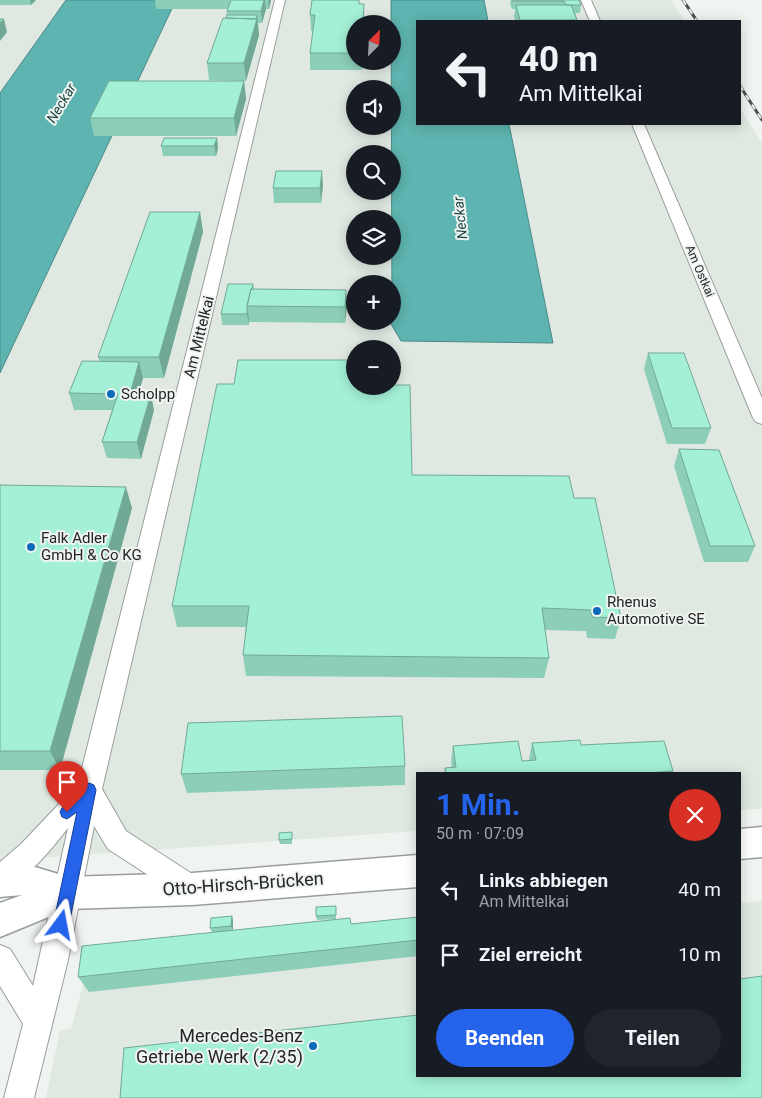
<!DOCTYPE html>
<html lang="de">
<meta charset="utf-8">
<style>
:root{--surface:#171b24;--page:#20242c;--text:#f1f3f6;--muted:#9ea1a6;--accent:#2563eb}
body{margin:0;font-family:Roboto,sans-serif;background:var(--page);color:var(--text);height:100vh;display:flex;flex-direction:column;font-size:19px;white-space:nowrap}
*{box-sizing:border-box;margin:0}
p{font-size:16px;color:var(--muted)}
.icon{flex:none;width:28px;height:28px;fill:none;stroke:currentColor;stroke-width:2;stroke-linecap:round;stroke-linejoin:round}
.map{position:relative;flex:1;overflow:hidden}
.sheet{position:absolute;left:416px;top:772px;width:325px;height:305px;display:flex;flex-direction:column;background:var(--surface);border-radius:0px;box-shadow:0 2px 12px #0003}
.sheet>*{flex:none}
.top-card{position:absolute;left:416px;top:20px;width:325px;height:105px;border-radius:0px;box-shadow:0 2px 12px #0003;background:#171b24;color:var(--text);overflow:hidden}
.needle{width:32px;rotate:24deg}
.tools{position:absolute;left:346px;top:15px;display:grid;gap:10px}
.tools a{display:grid;place-items:center;width:55px;height:55px;border-radius:50%;background:var(--surface);box-shadow:0 2px 12px #0003;font-size:25px}
.pin{position:absolute;display:grid;place-items:center;width:42px;height:42px;color:#fff;margin:-51px -21px;border-radius:50% 50% 50% 0;rotate:-45deg;box-shadow:0 0 5px #0007}
.pin .icon{rotate:45deg}
.me{position:absolute;width:55px;margin:-28px;rotate:13deg;stroke-linejoin:round;filter:drop-shadow(0 0 4px #0008)}
.turn{display:flex;align-items:center;gap:18px;height:105px;padding:0 20px;font-size:22px}
.turn .icon{width:65px;height:65px;stroke-width:2.5}
.turn b{display:block;font-size:35px;line-height:42px}
.round{display:grid;place-items:center;flex:none;width:52px;height:52px;border-radius:26px;background:var(--page)}
.head{display:flex;align-items:center;justify-content:space-between;height:85px;padding:0 20px}
h1{font-size:30px;font-weight:700;line-height:38px;color:var(--accent)}
.button{display:flex;gap:10px;margin-top:auto;padding:10px 20px}
.button a{flex:1;height:58px;border-radius:30px;background:var(--accent);color:#fff;font-size:20px;font-weight:700;line-height:58px;text-align:center}
.button a+a{background:var(--page);color:var(--text)}
ul{padding:0;list-style:none}
li{display:flex;align-items:center;gap:15px;height:65px;padding:0 20px}
li div{flex:1}
li b{display:block;font-size:19px}
li em{font-style:normal}
.map>svg:first-child{display:block}
</style>
<div class="map">
<svg width="762" height="1098" viewBox="0 0 762 1098">
<rect width="100%" height="100%" fill="#f0f4f1"/>
<path fill="#dfe9e1" fill-rule="evenodd" d="M0,0H66L0,93Z
M176,0H391V24H355V61H391V89H355V126H391V154H355V191H391V219H355V256H391V284H355V321H391V324L553,342L509,124H740V109L762,143V809L740,810V774H418L417,831L0,861V373ZM355,349H392V386H355Z
M484,0H671L685,21H488Z
M762,901V1098H46L60,1030L71,1029L90,959L417,932L418,1076H740V903Z"/>
<path fill="#5eb4b0" stroke="#4d8986" d="M66,0H176L0,373V93Z
M391,0H484L488,21H418V124H509L553,343L401,341L391,324L392,321Z"/>
<g fill="none" stroke-linecap="round" stroke-linejoin="round">
<defs>
<path id="minor" d="M275,0H285L102,789L126,831L200,879L204,888L200,897L191,901L182,897L108,849L94,826L68,960L34,1098H4L23,1024L0,986V945L10,949L33,986L68,828C49,852 29,878 0,890V862L21,844L78,784Z
M581,0H591L600,21H590Z
M632,124H644L762,398V424L756,422L753,418Z"/>
<path id="major" d="M762,827V857L740,859V829Z
M418,855V887L192,905L68,909L0,937V903L22,895L0,897V865L22,863L68,877L192,873Z"/>
</defs>
<use href="#minor" stroke="#9a9e9b" stroke-width="2"/>
<use href="#major" stroke="#9a9e9b" stroke-width="3"/>
<use href="#minor" fill="#fff" fill-rule="evenodd"/>
<use href="#major" fill="#fff" fill-rule="evenodd"/>
<defs>
<path id="rail" d="M683,0L697,21
M740,86L762,120"/>
</defs>
<use href="#rail" stroke="#4d4f4e" stroke-width="3"/>
<use href="#rail" stroke="#f0f4f1" stroke-width="2" stroke-dasharray="5.5" stroke-linecap="butt"/>
</g>
<path fill="#8cceb8" d="M0,0H36L31,5H0Z
M155,0H271L269,9H266L262,23H258L259,35L246,81L209,80L207,63L226,18L227,9H156Z
M312,0L355,24V61H362V70H310V53L313,31H311L310,15Z
M511,0H579L581,5L580,13H575L577,20V21H516L514,17L515,9H512L510,4Z
M244,81L246,99L236,136H94L90,118Z
M217,138L218,148L216,156H163L161,146Z
M323,186L321,203H274L273,188Z
M200,212L203,232L164,378H143L138,394L154,410L141,459L107,458L102,442L112,410H74L69,393L100,362L98,357Z
M253,284L254,289L346,290L347,306L345,323L249,322V325H222L221,314Z
M648,353L711,428L705,444H667L644,369Z
M679,449L755,546L748,562H704L674,466Z
M412,475L574,498L621,618L615,639L587,638L586,631L545,630L549,658L544,678L246,676L243,655L246,627H177L172,606Z
M0,485L132,508L60,770H0Z
M532,743L581,745L673,771L672,774H444L445,768L452,767L451,762L453,746L522,761H529V759Z
M405,766V785L187,793L181,774Z
M292,832V844H280L279,840Z
M336,910V919L317,920L316,916Z
M232,916L233,921V930L351,924L418,917V956L89,992L78,977L212,932L210,928Z"/>
<path fill="#72a896" d="M30,0H36L31,5Z
M264,0H265L266,9L262,23L261,11Z
M268,0H271L269,9Z
M257,15L259,35L246,81L244,63Z
M4,19L7,32L0,41V23Z
M244,81L246,99L236,136L234,118Z
M217,138L218,148L216,156L214,146Z
M322,171L323,186L321,203L320,188Z
M200,212L203,232L164,378L159,357Z
M346,290L347,306L345,323V307Z
M248,311L249,322V325L247,314Z
M139,362L143,378L134,410L130,394Z
M151,394L154,410L141,459L137,442Z
M126,487L132,508L60,770L50,751Z
M232,916L233,921V931L231,926Z"/>
<path fill="#a3f0d6" stroke="#72a896" d="M231,0H264L261,11H227Z
M312,0H359V4H364L363,24H355V53H310L315,15H310Z
M512,0H579L581,5H566L564,1H512Z
M516,5H571L577,20H520Z
M227,15H257L256,19L226,18Z
M223,18L257,19L244,63H207Z
M0,19H4L0,23Z
M109,81H244L234,118H90Z
M164,138H217L214,146H161Z
M276,171H322L320,188H273Z
M150,212H200L159,357H98Z
M228,284H253L252,289H251L247,306V314H221Z
M251,289L346,290L345,307L247,306Z
M648,353H684L711,428H672Z
M238,360H355V386H392V385H410L412,475L569,476L574,498H595L621,618L592,617L591,610L542,608L549,658L243,655L249,606H172L217,384H234Z
M82,361L139,362L130,394H151L137,442H102L118,394L69,393Z
M679,449L719,450L755,546H710Z
M0,485L126,487L50,751H0Z
M402,716L405,766L181,774L188,723Z
M580,740L581,745L664,741L673,771L633,774H446L445,768L456,767L453,746L518,741L522,761L536,760L532,743Z
M292,832V839L279,840V833Z
M336,906V915L316,916V907Z
M232,916L231,926L210,928L211,918Z
M418,917V940L78,977L82,946L350,918L351,924Z
M762,976V1098H120L124,1048L418,1015V1076H740V979Z"/>
<path fill="#2563eb" stroke="#184099" d="M89,783L94,785L96,790L69,925L67,930L61,933L55,930L53,925L77,812L67,819L62,817L60,812L62,808L84,785Z"/>
<g fill="#0c6bb8" stroke="#f0f4f1" stroke-width="2">
<circle cx="111" cy="394" r="5"/>
<circle cx="31" cy="547" r="5"/>
<circle cx="597" cy="611" r="5"/>
<circle cx="313" cy="1046" r="5"/>
</g>
<g text-anchor="middle" stroke-width="4" stroke-linejoin="round" paint-order="stroke">
<g font-size="12" fill="#242524" stroke="#f0f4f1">
<text transform="translate(700 271) rotate(67)" y="4">Am Ostkai</text>
</g>
<g font-size="14" font-style="italic" fill="#1b4442" stroke="#f0f4f1">
<text transform="translate(61 103) rotate(-59)" y="5">Neckar</text>
<text transform="translate(460 218) rotate(-96)" y="5">Neckar</text>
</g>
<g font-size="15" fill="#242524" stroke="#f0f4f1">
<text transform="translate(199 337) rotate(-76)" y="5">Am Mittelkai</text>
</g>
<g font-size="15" fill="#242524" stroke="#f0f4f1" text-anchor="start">
<text x="121" y="399">Scholpp</text>
<text x="41" y="543">Falk Adler<tspan x="41" dy="17">GmbH &amp; Co KG</tspan></text>
<text x="607" y="607">Rhenus<tspan x="607" dy="17">Automotive SE</tspan></text>
</g>
<g font-size="18" fill="#242524" stroke="#f0f4f1">
<text transform="translate(243 884) rotate(-4)" y="6">Otto-Hirsch-Brücken</text>
</g>
<g font-size="18" fill="#242524" stroke="#f0f4f1" text-anchor="end">
<text x="303" y="1042">Mercedes-Benz<tspan x="303" dy="21">Getriebe Werk (2/35)</tspan></text>
</g>
</g>
</svg>
<div class="tools">
<a><svg class="needle" viewBox="-14 -14 28 28"><path d="M0-13l5 13h-10z" fill="#e53935"/><path d="M0 13l5-13h-10z" fill="#9ea1a6"/></svg></a>
<a><svg class="icon" aria-label="sound" viewBox="0 0 24 24"><path d="M4 9h4l5-4v14l-5-4H4zM17 9q2 3 0 6"/></svg></a>
<a><svg class="icon" aria-label="search" viewBox="0 0 24 24"><circle cx="10" cy="10" r="6"/><path d="M15 15l6 6"/></svg></a>
<a><svg class="icon" aria-label="layers" viewBox="0 0 24 24"><path d="M12 4l9 5-9 5-9-5zM3 14l9 5 9-5"/></svg></a>
<a>+</a>
<a>−</a>
</div>
<div class="pin" style="left:67px;top:812px;background:#d93025"><svg class="icon" aria-label="arrive" viewBox="0 0 24 24"><path d="M6 21V4h12l-3 4 3 4H6"/></svg></div>
<svg class="me" style="left:61px;top:925px" viewBox="-20 -20 40 40"><path d="M0-17L14 15 0 8-14 15z" fill="#2563eb" stroke="#fff" stroke-width="4"/></svg>
<div class="top-card">
<div class="turn"><svg class="icon" aria-label="left" viewBox="0 0 24 24"><path d="M17 20v-9H6M10 6l-5 5 5 5"/></svg><div><b>40 m</b>Am Mittelkai</div></div>
</div>
<section class="sheet">
<div class="head"><div><h1>1 Min.</h1><p>50 m · 07:09</p></div><a class="round" style="background:#d93025;color:#fff"><svg class="icon" aria-label="close" viewBox="0 0 24 24"><path d="M6 6l12 12M18 6L6 18"/></svg></a></div>
<ul>
<li><svg class="icon" aria-label="left" viewBox="0 0 24 24"><path d="M17 20v-9H6M10 6l-5 5 5 5"/></svg><div><b>Links abbiegen</b><p>Am Mittelkai</p></div><em>40 m</em></li>
<li><svg class="icon" aria-label="arrive" viewBox="0 0 24 24"><path d="M6 21V4h12l-3 4 3 4H6"/></svg><div><b>Ziel erreicht</b></div><em>10 m</em></li>
</ul>
<div class="button"><a>Beenden</a><a>Teilen</a></div>
</section>
</div>
